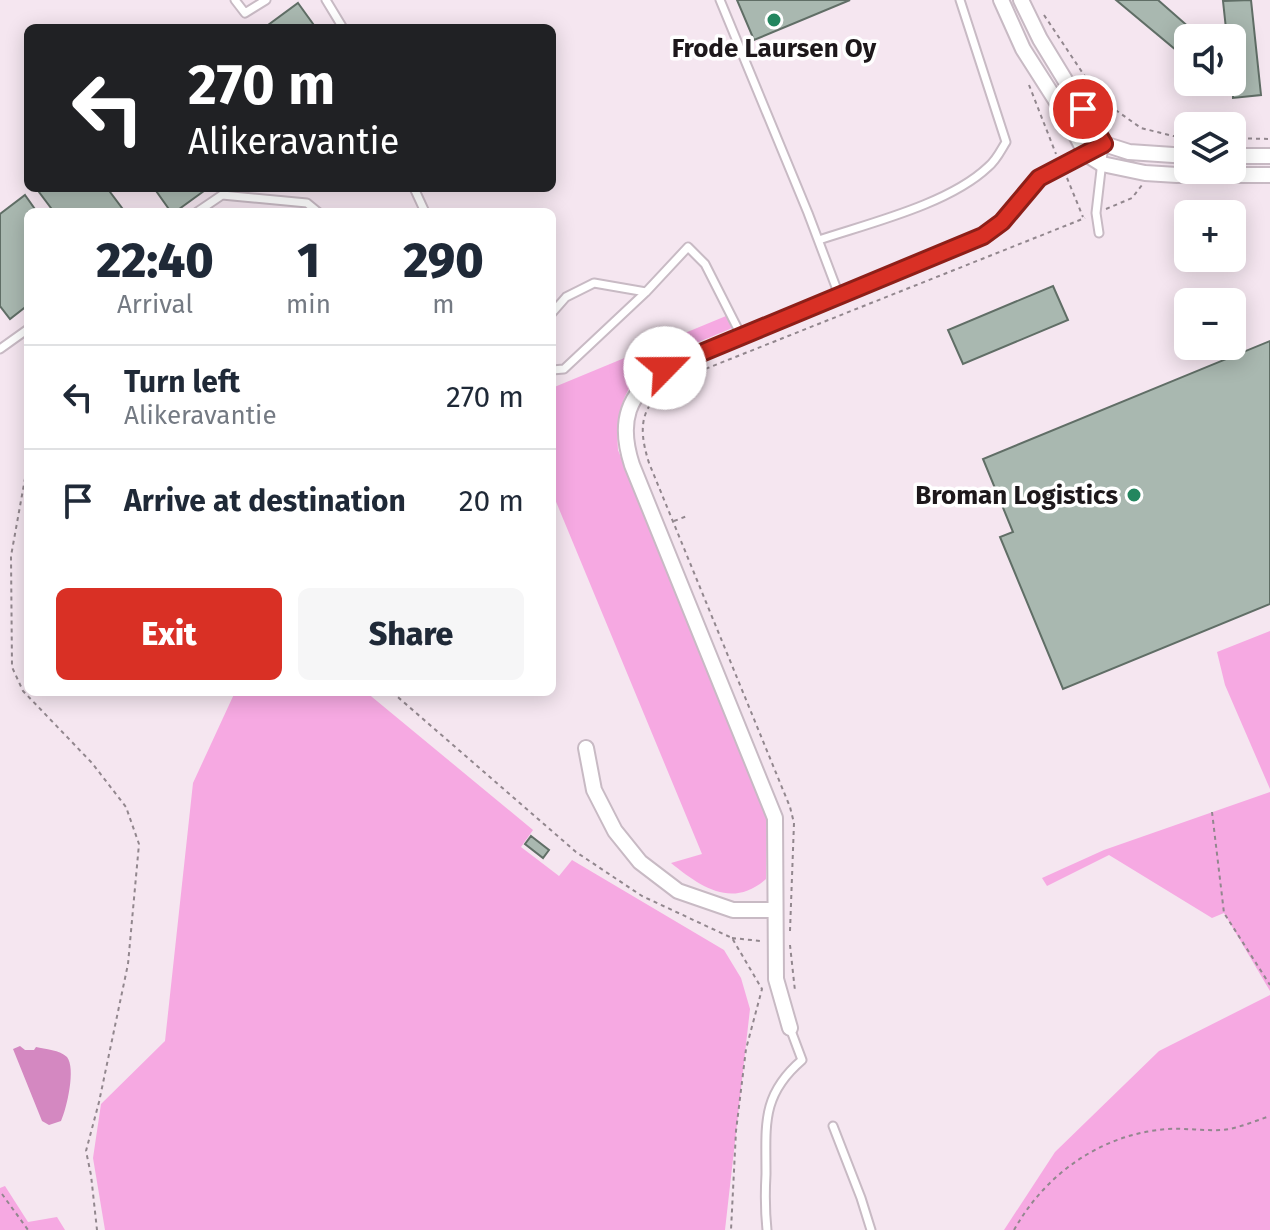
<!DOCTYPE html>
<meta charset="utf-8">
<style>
:root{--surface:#fff;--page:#f6f6f7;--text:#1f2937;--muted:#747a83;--line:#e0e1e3;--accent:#d93025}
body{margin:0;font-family:"Fira Sans",sans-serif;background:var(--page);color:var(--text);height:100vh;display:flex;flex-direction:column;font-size:30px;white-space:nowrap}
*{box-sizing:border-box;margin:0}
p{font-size:26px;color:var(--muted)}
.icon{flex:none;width:44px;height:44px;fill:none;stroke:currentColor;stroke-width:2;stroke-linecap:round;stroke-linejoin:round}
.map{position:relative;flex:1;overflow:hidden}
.sheet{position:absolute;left:24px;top:208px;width:532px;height:488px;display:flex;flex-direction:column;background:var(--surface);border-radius:12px;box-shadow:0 4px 20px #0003}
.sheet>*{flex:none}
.banner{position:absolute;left:24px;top:24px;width:532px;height:168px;border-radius:12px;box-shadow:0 4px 20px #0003;background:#202124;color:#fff;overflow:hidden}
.tools{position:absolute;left:1174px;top:24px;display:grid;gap:16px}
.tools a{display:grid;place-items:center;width:72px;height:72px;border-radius:12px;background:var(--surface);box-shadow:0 4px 20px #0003;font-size:40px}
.pin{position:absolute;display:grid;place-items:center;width:68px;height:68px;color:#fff;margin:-34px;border:4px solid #fff;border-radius:50%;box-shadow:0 2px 8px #0007}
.me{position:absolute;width:88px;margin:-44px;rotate:67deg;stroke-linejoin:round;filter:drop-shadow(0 0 6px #0008)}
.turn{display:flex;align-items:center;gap:28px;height:168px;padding:0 32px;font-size:36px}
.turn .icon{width:104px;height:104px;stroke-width:2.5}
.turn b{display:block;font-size:56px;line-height:68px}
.eta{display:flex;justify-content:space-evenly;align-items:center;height:136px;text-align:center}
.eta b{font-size:48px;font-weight:800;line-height:56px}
.primary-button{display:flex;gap:16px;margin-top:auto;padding:16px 32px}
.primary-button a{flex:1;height:92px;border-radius:12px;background:var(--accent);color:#fff;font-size:32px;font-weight:800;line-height:92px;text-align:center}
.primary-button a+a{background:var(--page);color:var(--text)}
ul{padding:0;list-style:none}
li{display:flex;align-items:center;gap:24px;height:104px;padding:0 32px;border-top:2px solid var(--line)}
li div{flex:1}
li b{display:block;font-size:30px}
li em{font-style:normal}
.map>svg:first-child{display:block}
</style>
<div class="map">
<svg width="1270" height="1230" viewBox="0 0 1270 1230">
<rect width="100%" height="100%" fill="#f5e6f0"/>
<path fill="#f6a9e2" d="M726,316L732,328C710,338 655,358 641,373C620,394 616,422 618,450L767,820L766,879C732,909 701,887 671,863L702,854L552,492V388Z
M1270,631V789L1225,685L1217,652Z
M235,692H366L533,830L521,847L559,876L572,860L724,950L741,978L750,1009L725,1230H105L93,1158L101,1104L165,1041L193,783Z
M1270,792V991L1224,913L1212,918L1109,855L1047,886L1042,878L1104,850Z
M1270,995V1230H1004L1055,1152L1159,1051Z
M5,1186L28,1222L57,1217L65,1230H0V1188Z"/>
<path fill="#d488c1" d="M20,1046L25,1050H34L36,1047C45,1049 60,1050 67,1057C76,1068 67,1108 61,1121L49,1125L42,1121L13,1049Z"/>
<path fill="#a9b8b0" stroke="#606e66" stroke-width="2" d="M737,0H850L754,40Z
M1116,0H1158L1199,36L1197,38H1188V48L1182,55Z
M1251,0L1261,95L1233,98L1232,38H1227L1223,1Z
M298,3L316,28H264Z
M36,188H107L125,212H54Z
M154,188H208L175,212H171Z
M25,195L37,212H28V305L10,319L0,306V214Z
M1053,286L1068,320L963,364L948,330Z
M1270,341V604L1063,689L1000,537L1013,532L983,459Z
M531,836L549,850L543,858L525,844Z"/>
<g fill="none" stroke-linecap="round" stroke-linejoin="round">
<defs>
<path id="service" d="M235,0L245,13L266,0
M326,0L343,28
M720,0L808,213L839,295
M414,188L425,212
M197,212L222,195L307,203L318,212
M1099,233L1096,213L1104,144
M819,240C870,223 949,204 988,167C996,161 1001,150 1006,142L960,0
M552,313L566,297L594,283L646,292
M0,349L28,329
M552,370L564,369L646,292L688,247L705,264L742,337
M833,1126L861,1198L871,1230
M767,1230C765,1211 765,1192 766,1174C766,1125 761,1095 802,1060L790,1028"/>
<path id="minor" d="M1001,0L1023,49L1067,118L1086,154L1102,164L1145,173L1177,175H1270
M1021,0L1040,39L1104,144L1129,152L1188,156
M1232,156H1270
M586,748L594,790L615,831L640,862L678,891L733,910H775
M790,1028L776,979L775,818L632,465C618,422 627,394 665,368L983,236L1002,222L1039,178L1104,144"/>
</defs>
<use href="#service" stroke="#c8bac4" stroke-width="11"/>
<use href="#minor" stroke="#c8bac4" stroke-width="18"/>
<path stroke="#92878e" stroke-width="2" stroke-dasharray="4 4" stroke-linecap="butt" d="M1044,15L1100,99L1141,128L1173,136L1188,137
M1029,85L1056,154
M1232,138L1270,139
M1067,178L1083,217
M1106,209L1132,198L1142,185
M28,462L11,556L12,667L23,691L92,763L126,807L139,844L128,964L99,1102L86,1151L91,1175L97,1230
M674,521L687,516
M392,692L576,852L642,896L732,938L762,989L746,1049L736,1131L731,1230
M1212,812L1224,913L1270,985
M790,931L794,823L790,807L649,463C636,422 642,402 680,379L1085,218
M732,938L761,941
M790,945L795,991
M2,1194L28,1230
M1014,1230C1046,1173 1102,1134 1167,1129C1186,1128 1204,1131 1223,1130C1239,1128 1255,1121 1270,1116"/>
<use href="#service" stroke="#fff" stroke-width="7"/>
<use href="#minor" stroke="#fff" stroke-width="14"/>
</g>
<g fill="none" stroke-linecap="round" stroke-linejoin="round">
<defs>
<path id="route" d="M665,368L983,236L1002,222L1039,178L1104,144L1083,109"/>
</defs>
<use href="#route" stroke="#8d1f18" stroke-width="20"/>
<use href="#route" stroke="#d93025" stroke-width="14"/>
</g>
<g fill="#23865f" stroke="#fff" stroke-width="3">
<circle cx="774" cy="20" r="8"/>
<circle cx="1134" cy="495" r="8"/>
</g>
<g text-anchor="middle" stroke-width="7" stroke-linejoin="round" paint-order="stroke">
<g font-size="26" font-weight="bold" fill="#1d181b" stroke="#fff">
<text x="774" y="57">Frode Laursen Oy</text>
<text x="1118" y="504" text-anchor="end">Broman Logistics</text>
</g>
</g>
</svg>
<div class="tools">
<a><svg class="icon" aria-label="sound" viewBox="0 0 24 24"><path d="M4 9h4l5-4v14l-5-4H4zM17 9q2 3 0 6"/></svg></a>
<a><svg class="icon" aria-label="layers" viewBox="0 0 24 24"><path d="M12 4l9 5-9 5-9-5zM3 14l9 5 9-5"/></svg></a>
<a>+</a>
<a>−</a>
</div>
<div class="pin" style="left:1083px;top:109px;background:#d93025"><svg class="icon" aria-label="arrive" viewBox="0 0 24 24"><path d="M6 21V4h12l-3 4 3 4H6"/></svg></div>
<svg class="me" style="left:665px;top:368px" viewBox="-20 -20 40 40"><circle r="19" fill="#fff"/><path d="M0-13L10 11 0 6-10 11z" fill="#d93025"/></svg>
<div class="banner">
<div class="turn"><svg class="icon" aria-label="left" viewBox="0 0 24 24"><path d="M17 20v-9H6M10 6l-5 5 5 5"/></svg><div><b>270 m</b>Alikeravantie</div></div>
</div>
<section class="sheet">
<div class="eta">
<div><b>22:40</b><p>Arrival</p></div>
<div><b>1</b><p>min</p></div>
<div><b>290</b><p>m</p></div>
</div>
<ul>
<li><svg class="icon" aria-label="left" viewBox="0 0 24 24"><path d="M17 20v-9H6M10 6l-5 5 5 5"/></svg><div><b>Turn left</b><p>Alikeravantie</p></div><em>270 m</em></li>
<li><svg class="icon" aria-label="arrive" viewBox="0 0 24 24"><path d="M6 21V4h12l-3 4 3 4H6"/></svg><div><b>Arrive at destination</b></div><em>20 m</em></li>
</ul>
<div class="primary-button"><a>Exit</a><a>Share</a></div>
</section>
</div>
